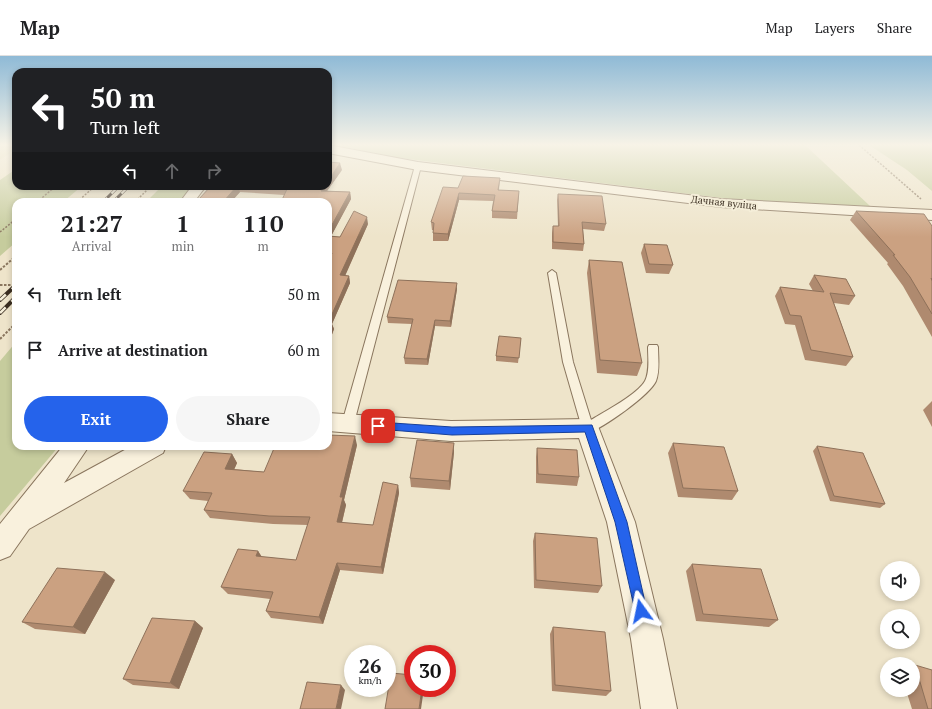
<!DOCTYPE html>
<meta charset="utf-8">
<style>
:root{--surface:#fff;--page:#f6f6f6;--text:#202124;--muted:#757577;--line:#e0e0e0;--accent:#2563eb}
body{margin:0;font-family:"PT Serif",serif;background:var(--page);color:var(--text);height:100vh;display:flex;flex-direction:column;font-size:15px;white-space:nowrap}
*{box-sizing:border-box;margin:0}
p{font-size:13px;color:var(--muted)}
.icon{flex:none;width:22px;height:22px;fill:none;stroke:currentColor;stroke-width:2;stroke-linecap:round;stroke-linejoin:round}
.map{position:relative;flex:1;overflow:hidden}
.panel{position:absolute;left:12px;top:142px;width:320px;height:252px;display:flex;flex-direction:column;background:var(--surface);border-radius:12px;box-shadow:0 2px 6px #0003}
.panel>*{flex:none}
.guide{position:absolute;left:12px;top:12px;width:320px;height:122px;border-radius:12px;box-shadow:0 2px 6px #0003;background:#202124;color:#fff;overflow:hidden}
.fabs{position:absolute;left:880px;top:505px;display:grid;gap:8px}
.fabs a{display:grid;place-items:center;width:40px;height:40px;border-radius:50%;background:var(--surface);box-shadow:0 2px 6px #0003;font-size:20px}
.speed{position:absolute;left:344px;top:589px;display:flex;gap:8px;font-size:20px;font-weight:700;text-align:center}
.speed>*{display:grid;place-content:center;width:52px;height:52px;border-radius:50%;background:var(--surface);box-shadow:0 2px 6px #0003;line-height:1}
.speed small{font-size:10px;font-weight:400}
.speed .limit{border:6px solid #d22;background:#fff;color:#111}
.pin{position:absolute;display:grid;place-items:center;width:34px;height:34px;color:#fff;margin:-17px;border-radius:8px;box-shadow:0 2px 6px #0006}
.me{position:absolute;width:44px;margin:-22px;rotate:348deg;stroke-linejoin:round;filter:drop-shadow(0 0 3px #0008)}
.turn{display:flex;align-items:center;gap:14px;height:84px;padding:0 12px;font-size:18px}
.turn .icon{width:52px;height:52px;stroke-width:2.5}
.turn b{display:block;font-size:28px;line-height:34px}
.lanes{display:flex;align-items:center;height:38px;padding:0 12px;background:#0003;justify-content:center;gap:20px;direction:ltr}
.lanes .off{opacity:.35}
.eta{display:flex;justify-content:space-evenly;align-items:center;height:68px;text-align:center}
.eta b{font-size:24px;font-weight:700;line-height:28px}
.action{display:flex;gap:8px;margin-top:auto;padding:8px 12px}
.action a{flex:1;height:46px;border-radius:24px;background:var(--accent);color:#fff;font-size:16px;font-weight:700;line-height:46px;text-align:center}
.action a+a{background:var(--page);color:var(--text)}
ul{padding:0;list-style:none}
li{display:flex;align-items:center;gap:12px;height:56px;padding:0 12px}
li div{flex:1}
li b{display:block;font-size:15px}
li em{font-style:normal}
header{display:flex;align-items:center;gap:24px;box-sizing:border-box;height:56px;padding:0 20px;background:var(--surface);border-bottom:1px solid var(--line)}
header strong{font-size:19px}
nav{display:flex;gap:22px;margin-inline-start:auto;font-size:14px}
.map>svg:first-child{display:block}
</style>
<header>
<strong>Map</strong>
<nav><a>Map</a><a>Layers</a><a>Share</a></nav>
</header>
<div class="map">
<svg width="932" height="653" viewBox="0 0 932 653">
<rect width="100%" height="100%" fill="#eee4ca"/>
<path fill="#e4ddb7" d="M0,89H16V93L0,104Z"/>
<path fill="#c6cc9d" d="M328,89H805L870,150L746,145L328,93Z
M869,89H932V135L907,114Z
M16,113V130H82L63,146H16V186L0,200V124Z
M162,130H195L182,146H146Z
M16,286V390H59L0,460V305Z"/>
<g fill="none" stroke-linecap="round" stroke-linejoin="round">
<defs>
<path id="lane" d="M418,108L421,110L354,367L352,370L348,372L344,370L342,367L415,110Z
M552,214L556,217L573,306L591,364C604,356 638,338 645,325C650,316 648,301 648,291L649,289H657L658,291C658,302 660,314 656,325C650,339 603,372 588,377L584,375L582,372L563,306L548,217Z"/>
<path id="street" d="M328,89L418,106L721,143L932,154V164L721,151L418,114L328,97Z
M192,130H206L194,146H180Z
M328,357L451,365L588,363L596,365L635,466L663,583L677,653H641L631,583L607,466L579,382L451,385L328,375Z
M63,390H89L64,427L132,390H166L163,397L29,473L10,500L0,504V468Z"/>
</defs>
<use href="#lane" stroke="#8a765e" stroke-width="2"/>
<use href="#street" stroke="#8a765e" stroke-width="2"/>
<path stroke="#8a765e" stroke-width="1.5" stroke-dasharray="2 1.5" stroke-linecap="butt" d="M859,89L921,143
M37,146L56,130
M77,146L95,130
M135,146L151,130
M0,176L16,163"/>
<path stroke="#8a765e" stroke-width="2" stroke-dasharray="2.5 1.5" stroke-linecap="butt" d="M0,214L16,200
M0,229H16
M0,283L16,267"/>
<use href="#lane" fill="#f9f1dd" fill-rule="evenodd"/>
<use href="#street" fill="#f9f1dd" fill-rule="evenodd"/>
<defs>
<path id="rail-far1" d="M103,146L119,130
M113,146L129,130"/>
<path id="rail" d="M0,244L16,229
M0,257L16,241"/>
</defs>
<use href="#rail-far1" stroke="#3b2e21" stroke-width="3"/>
<use href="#rail" stroke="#3b2e21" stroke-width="4"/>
<use href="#rail-far1" stroke="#f5eed9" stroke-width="2" stroke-dasharray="6" stroke-linecap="butt"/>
<use href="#rail" stroke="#f5eed9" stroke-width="2.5" stroke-dasharray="8" stroke-linecap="butt"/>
</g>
<path fill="#af8a6f" d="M342,114L327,135L350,136L351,143L331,180L340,181L368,168L345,219L349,220L350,227L332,268L334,273L328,289V146L284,139L240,136L231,146H198V144L210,131L209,130H328Z
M500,122L499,134L519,135L517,163L492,162V155L493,145L459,144L448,185H433V174H432L431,166L458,132Z
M558,138L606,168L604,175L583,173L584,188L583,195L552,193V177L553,170H558L557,144Z
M856,155L932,170V281L903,230L887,208L888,207L850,164Z
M644,188L673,209L669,218L646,217L641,197Z
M589,204L642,307L637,320L597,317L587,217Z
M814,219L855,240L849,249L834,247L853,301L846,310L805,304L795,269L785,268L775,240L780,231L813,235L809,228Z
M457,233L451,271L435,270L428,309L405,308L404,302L412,268L388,267L387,261Z
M521,282L518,307L496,305V300Z
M932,345V371L923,354Z
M673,387L738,435L732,444L678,441L668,397Z
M357,389L344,444L346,449L342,467L373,469L398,429L399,437L383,518L340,514L323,568L271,562L266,555L270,543L228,538L221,531L258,495L262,501L296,504L308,469L273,468L210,462L204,454L208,445L190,443L183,435L232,398L237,407L234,413L264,416Z
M817,390L885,448L880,452L830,445L813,395Z
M537,392L579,421L577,430L536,427V401Z
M454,396L450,434L411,431L410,422Z
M535,477L602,530L598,537L534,532L533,485Z
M692,508L778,564L769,571L696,565L686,515Z
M115,524L85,578L35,573L22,566Z
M195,565L203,572L179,633L133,629L123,623Z
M553,571L611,635L606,640L552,635L550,578Z
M915,609L932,653H912L906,634H913V610Z"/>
<path fill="#8e715a" d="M340,107L342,114L322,142L321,135L324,130H328V125Z
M237,130H238L240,136L231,146H223Z
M350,136L351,143L328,186V176Z
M459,137V144L448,185V178Z
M367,161L368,168L342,227L340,219Z
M349,220L350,227L332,268L334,273L328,289L329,265Z
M457,227V233L451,271L450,265Z
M435,264V270L428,309L427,303Z
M355,380L357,389L344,444L346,449L340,474L337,466L340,441Z
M454,387V396L450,434L449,425Z
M232,398L237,407L231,421L225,413Z
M398,429L399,437L383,518L381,511Z
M258,495L263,503L256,500Z
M337,507L340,514L323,568L319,561Z
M105,516L115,524L85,578L73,571Z
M195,565L203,572L179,633L170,627Z
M341,629L345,634L341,653H336Z
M422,632H424L421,653H419Z"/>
<path fill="#cba181" stroke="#8e715a" d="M328,106L340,107L328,125Z
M463,120L500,122L498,134L519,135L517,156L492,155L495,139L459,137L448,178L433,177L434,167L431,166L443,131L458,132Z
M211,130H237L223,146L198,144Z
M254,130H324L321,135L350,136L328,176V146H281L287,133Z
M558,138L602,140L606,168L582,166L584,188L553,186V170H559Z
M354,155L367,161L340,219L349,220L329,265H332L328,276V206L332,197H328V180L340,181Z
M856,155L924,158L932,170V223L931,222L932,225V258L910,221L893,199H895Z
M644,188L667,189L673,209L649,208Z
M589,204L622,206L642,307L600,304Z
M814,219L846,223L855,240L830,237L853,301L811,294L801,260L790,259L780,231L824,236Z
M398,224L457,227L450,265L435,264L427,303L404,302L413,263L387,261Z
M499,280L521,282L519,302L496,300Z
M328,379L355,380L340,441H343L337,466L373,469L383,426L398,429L381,511L337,507L319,561L266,555L273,536L221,531L238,493L258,495L256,500L296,504L310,461L269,460L204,454L212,437L183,435L204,396L232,398L225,413L264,416L275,390H328Z
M417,384L454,387L449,425L410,422Z
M673,387L724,391L738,435L683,432Z
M817,390L863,397L885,448L834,440Z
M537,392L577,394L579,421L538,418Z
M535,477L597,482L602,530L536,524Z
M692,508L761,513L778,564L703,558Z
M57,512L105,516L73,571L22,566Z
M152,562L195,565L170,627L123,623Z
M553,571L605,576L611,635L555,629Z
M915,609L932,614V653H928Z
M391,617L413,619V632H422L419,653H385Z
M307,626L341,629L336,653H300Z"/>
<linearGradient id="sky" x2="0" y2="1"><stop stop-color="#8fbad6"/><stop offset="0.49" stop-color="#f7f3e7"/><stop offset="1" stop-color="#f7f3e7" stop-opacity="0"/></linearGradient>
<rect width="932" height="181" fill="url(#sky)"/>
<path fill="#2563eb" stroke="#184099" d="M378,366L452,371L592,369L627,466L647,555L646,560L641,561L636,560L635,555L615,466L585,376L452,379L378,373L374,372L373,370L374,367Z"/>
<g text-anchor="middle" stroke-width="4" stroke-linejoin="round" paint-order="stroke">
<g font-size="10" fill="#3b2e21" stroke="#f5eed9">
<text transform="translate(724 146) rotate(6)" y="4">Дачная вуліца</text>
</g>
</g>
</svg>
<div class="fabs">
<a><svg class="icon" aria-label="sound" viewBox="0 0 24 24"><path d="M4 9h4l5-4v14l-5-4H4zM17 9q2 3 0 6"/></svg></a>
<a><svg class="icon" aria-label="search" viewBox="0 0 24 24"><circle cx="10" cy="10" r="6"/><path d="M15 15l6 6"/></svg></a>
<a><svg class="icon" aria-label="layers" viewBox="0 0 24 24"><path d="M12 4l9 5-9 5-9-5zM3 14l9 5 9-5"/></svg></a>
</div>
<div class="speed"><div>26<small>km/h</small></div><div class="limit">30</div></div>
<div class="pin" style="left:378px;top:370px;background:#d93025"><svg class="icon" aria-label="arrive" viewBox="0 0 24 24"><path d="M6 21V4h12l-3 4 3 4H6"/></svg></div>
<svg class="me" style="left:641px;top:555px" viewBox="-20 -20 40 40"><path d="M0-17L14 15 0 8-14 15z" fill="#2563eb" stroke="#fff" stroke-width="4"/></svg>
<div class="guide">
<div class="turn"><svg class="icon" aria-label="left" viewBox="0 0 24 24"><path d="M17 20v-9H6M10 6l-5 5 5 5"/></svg><div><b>50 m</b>Turn left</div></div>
<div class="lanes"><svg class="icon" aria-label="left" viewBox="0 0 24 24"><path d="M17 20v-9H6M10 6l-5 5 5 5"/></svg><svg class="icon off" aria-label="ahead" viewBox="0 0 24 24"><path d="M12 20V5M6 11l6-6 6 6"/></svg><svg class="icon off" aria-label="right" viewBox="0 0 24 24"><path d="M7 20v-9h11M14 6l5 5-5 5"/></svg></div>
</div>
<section class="panel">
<div class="eta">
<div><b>21:27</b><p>Arrival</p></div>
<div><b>1</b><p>min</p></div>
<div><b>110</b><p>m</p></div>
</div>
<ul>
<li><svg class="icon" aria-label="left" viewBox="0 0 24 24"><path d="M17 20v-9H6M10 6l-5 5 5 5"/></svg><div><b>Turn left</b></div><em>50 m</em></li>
<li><svg class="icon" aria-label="arrive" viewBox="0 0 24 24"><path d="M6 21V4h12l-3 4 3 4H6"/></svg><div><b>Arrive at destination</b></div><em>60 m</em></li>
</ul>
<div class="action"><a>Exit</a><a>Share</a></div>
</section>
</div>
